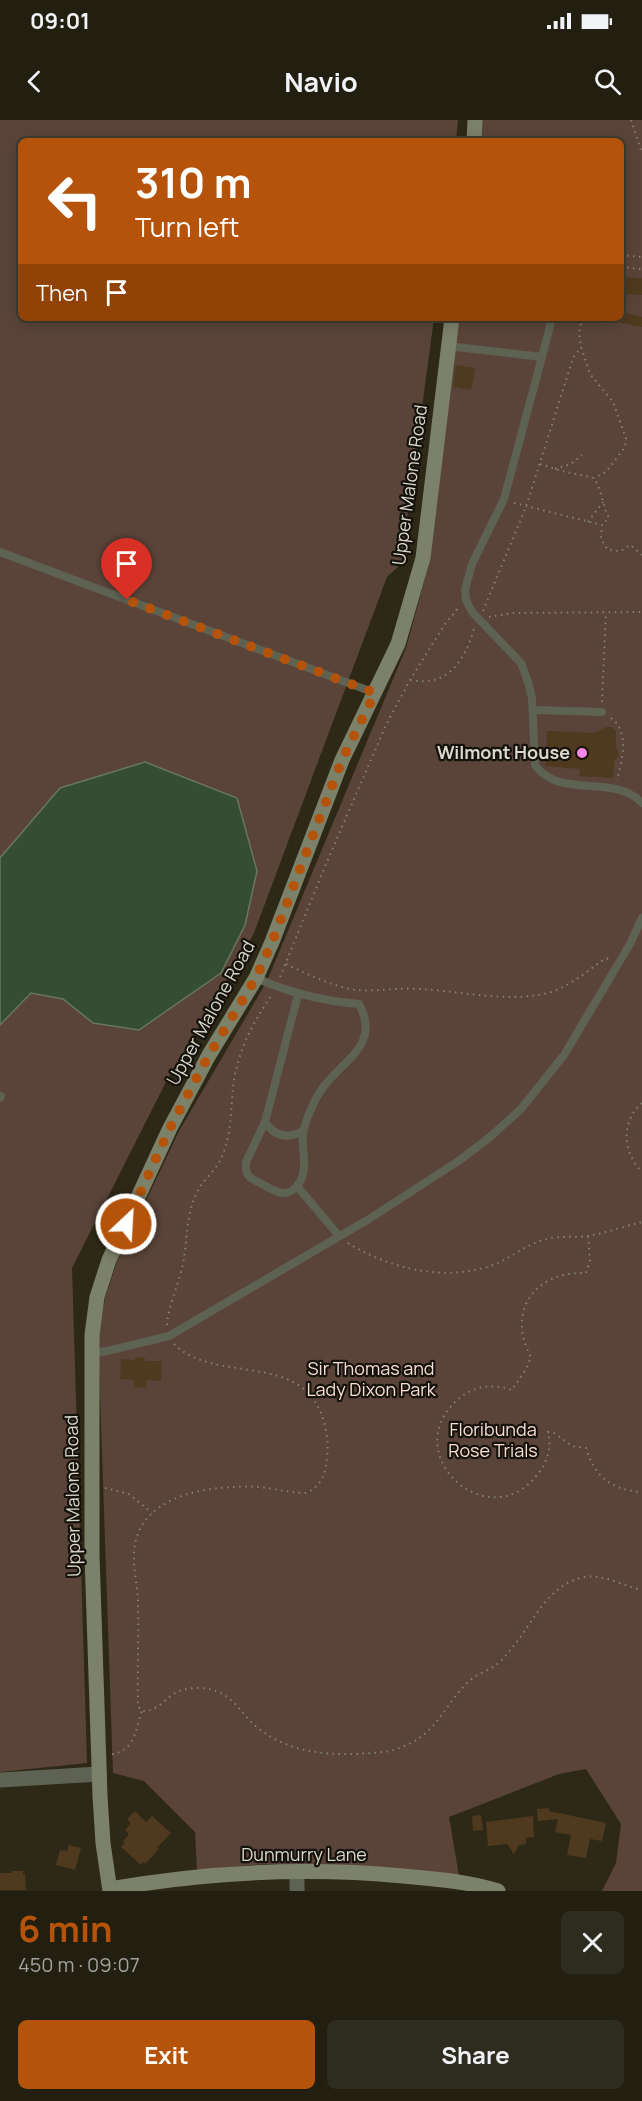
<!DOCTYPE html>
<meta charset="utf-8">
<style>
:root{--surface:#221f10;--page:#2e2c1e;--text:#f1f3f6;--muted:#a2a29f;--line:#3f3d30;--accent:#b45309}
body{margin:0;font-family:Manrope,sans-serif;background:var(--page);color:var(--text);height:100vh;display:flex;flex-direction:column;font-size:22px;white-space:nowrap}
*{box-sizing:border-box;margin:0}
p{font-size:20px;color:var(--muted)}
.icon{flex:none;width:33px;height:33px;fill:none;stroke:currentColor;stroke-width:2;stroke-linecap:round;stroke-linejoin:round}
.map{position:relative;height:1771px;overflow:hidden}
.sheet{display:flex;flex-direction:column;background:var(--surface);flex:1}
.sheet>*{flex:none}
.top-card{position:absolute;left:18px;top:18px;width:606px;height:183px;border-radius:9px;box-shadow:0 3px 15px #0003,0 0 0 2px var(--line);background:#b45309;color:#fff;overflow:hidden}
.pin{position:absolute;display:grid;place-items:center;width:51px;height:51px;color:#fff;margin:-62px -26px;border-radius:50% 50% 50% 0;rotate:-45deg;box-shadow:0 0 6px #0007}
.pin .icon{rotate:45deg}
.me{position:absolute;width:66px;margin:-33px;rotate:25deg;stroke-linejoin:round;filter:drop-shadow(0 0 4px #0008)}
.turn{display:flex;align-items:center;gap:21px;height:126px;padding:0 18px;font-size:27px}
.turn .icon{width:78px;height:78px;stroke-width:2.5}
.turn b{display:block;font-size:42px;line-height:51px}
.then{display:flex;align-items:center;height:57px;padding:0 18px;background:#0003;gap:12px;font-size:22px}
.round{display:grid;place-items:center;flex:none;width:63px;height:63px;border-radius:9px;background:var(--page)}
.summary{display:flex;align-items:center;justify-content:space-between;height:102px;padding:0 18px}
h1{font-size:36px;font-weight:700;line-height:45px;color:var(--accent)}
.cta{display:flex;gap:12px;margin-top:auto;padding:12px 18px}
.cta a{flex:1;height:69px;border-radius:9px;background:var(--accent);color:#fff;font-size:24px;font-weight:700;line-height:69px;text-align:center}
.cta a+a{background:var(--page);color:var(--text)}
.status{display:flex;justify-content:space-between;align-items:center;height:42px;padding:0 30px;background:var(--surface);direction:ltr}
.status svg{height:16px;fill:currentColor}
header{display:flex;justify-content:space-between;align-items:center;height:78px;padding:0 18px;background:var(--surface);font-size:27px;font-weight:700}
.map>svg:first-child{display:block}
</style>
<div class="status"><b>09:01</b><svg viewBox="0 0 49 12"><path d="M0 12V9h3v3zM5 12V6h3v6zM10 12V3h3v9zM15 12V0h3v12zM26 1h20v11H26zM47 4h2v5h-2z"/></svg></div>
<header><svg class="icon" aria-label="back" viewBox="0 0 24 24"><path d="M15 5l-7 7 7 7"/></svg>Navio<svg class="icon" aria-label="search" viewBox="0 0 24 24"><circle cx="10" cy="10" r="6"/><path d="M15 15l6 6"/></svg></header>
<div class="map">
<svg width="642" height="1771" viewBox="0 0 642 1771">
<rect width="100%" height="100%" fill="#2e2916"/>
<path fill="#5a443a" d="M0,0H458L456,21H21V198H418V203L422,198H434L401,444L387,457L254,813L166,962L72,1148L87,1643L0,1652Z
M477,0H642V1771H602L616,1743L621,1704L586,1649L559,1654L449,1697L459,1756L343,1747L266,1744L197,1750L195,1712L144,1661L113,1653L98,1216L105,1178L117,1142L179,1011L267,861L406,528L430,440L456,198H621V21H475Z"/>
<path fill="#354d33" stroke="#667661" stroke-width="1.5" d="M145,642L237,678L257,751L245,805L221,853L139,910L93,903L63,879L31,873L0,905V738L60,668Z"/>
<path fill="#4f391f" d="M621,157L642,158V175L621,174Z
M621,192L642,197V207L621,203Z
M456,245L475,248L471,270L453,267Z
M606,607H612L616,611V627L619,635L614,641L613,658L579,656L580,649L545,646L547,611L594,613Z
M135,1237L145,1238V1241H162L161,1261L146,1260V1268L134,1267V1260L120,1259L121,1239L135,1240Z
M549,1688V1691L606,1703L602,1721L590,1719L586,1738L567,1735L571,1715L555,1712L558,1699L538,1701L537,1689Z
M135,1691L146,1702L152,1696L171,1713L157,1728L159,1729L145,1744L144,1742L141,1745L121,1727L125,1723L123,1721L129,1714L125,1710L131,1703L127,1699Z
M481,1695L483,1710L473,1711L472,1696Z
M533,1696L534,1717L526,1718V1724L519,1725L514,1734L507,1724L488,1726L486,1702Z
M69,1725L81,1728L75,1750L56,1745L60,1730L67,1731Z
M12,1751H23V1754H25L26,1770H0V1753H12Z"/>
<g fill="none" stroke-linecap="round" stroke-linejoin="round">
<path stroke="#858171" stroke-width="2" stroke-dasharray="1.5 4.5" stroke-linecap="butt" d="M631,0L642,33
M621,135L642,137
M621,147L642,149
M582,198L579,213L581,227L590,254L613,282L626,318L625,327L606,352L594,358
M540,344L562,351L594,358C602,370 602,385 609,398L602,405
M555,349L571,344L582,335
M514,383L602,405L601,419L608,430L621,431L630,425L642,435
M588,402L603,382
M483,491L526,387L573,238L581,227
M489,497L513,493L642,492
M410,560C448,567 464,542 474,509
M602,582L606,492
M611,598C630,612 622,641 617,660
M286,844C307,854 328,864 350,869C373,873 396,867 419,869C463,871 505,883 548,873C569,867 586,852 603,840L610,838
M280,857L326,744L386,605L410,560L445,504L458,488
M642,983C620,1002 623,1033 642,1052
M588,1116L590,1141L586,1153C535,1151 506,1191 531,1237L526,1249L512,1270C492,1263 472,1266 456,1281C398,1336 489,1417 537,1355C547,1343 552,1327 548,1312L554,1313L572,1326L586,1328C595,1357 611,1370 642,1372
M348,1123C391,1150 450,1163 498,1143C513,1136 526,1125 543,1120C558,1115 573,1118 588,1116C606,1113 625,1106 642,1102
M167,1205C168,1187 178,1166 182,1148C188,1123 185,1096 197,1072C203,1060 215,1051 221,1039C231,1017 231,991 233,967C237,933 252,904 271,876
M174,1224C213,1263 295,1233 320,1291C326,1305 329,1321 327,1336C326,1353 322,1366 306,1373C290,1373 276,1369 260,1367C247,1366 233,1367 219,1368C178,1372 132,1390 134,1439C134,1454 138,1469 138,1485C139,1518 137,1552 138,1586L142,1591C157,1592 165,1578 177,1572C188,1567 203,1567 213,1570C236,1577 241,1595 258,1608C287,1631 321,1635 357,1634C369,1633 382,1633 393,1630C438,1617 440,1589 469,1561C477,1554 488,1551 496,1545C502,1541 507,1534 512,1528C534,1502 547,1464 585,1457C604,1454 623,1466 642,1470
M105,1368L129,1374L152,1393
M112,1634C135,1631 136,1608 142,1591"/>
<path stroke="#5e6253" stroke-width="8" d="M448,226L542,237L552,198
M542,237L504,379L472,444L465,470L466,480L472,492L521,543L528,562L532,578L535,645C560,680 614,653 642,683
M0,432L375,573
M533,590L602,592
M256,858C290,873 322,881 359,884C383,929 336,942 318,975C312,985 305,1002 303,1014C301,1031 310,1053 296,1067C285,1080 272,1069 260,1063C256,1061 251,1059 248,1055C245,1051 246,1047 246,1042L265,1002L298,875
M0,978L1,976
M265,1002C275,1017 288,1019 303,1011
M297,1066L339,1116
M92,1233L107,1231L169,1216L369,1099L460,1040L490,1017L521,989L564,935L630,824L642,798"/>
<path stroke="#5e6253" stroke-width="15" d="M0,1660L99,1654
M297,1751V1771"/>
<path stroke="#7c816a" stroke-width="15" d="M474,21L475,0
M110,1769C207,1752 305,1747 403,1756C435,1759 467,1761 498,1771
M110,1771L103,1723L100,1676L92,1435V1215L97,1177L109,1140L170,1008L209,935L256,858L272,822L342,640L398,524L423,438L452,198"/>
</g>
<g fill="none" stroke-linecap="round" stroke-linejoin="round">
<path stroke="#b45309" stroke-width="10" stroke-dasharray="0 18" d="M126,1104L170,1008L209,935L256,858L272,822L342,640L375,573L127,480"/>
</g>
<circle fill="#f987e8" stroke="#14120a" stroke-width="2" cx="582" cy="633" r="6"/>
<g text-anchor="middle" stroke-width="4.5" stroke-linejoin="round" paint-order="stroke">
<g font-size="18" fill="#dad7cb" stroke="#14120a">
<text transform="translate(410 365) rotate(-82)" y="6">Upper Malone Road</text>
<text transform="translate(211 893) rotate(-61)" y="6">Upper Malone Road</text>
<text transform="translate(73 1376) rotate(-91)" y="6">Upper Malone Road</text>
<text x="304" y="1741">Dunmurry Lane</text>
</g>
<g font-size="18" font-weight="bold" fill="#dad7cb" stroke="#14120a" text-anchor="end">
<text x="570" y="639">Wilmont House</text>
</g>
<g font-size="18" fill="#f8ded3" stroke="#14120a">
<text x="371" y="1255">Sir Thomas and<tspan x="371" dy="21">Lady Dixon Park</tspan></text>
<text x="493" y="1316">Floribunda<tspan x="493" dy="21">Rose Trials</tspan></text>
</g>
</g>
</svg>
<div class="pin" style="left:127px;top:480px;background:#d93025"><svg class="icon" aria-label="arrive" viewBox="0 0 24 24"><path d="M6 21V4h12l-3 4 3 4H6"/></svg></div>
<svg class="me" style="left:126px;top:1104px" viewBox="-20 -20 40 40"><circle r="17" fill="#b45309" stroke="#fff" stroke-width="3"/><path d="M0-11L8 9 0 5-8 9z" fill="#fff"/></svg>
<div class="top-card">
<div class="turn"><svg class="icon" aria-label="left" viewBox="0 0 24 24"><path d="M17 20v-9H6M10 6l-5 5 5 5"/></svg><div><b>310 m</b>Turn left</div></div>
<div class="then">Then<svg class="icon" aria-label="arrive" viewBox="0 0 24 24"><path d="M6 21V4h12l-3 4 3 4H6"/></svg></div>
</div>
</div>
<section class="sheet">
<div class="summary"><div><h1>6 min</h1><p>450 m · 09:07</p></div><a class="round"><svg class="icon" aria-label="close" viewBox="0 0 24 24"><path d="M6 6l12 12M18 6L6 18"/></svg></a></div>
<div class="cta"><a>Exit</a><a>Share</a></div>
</section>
